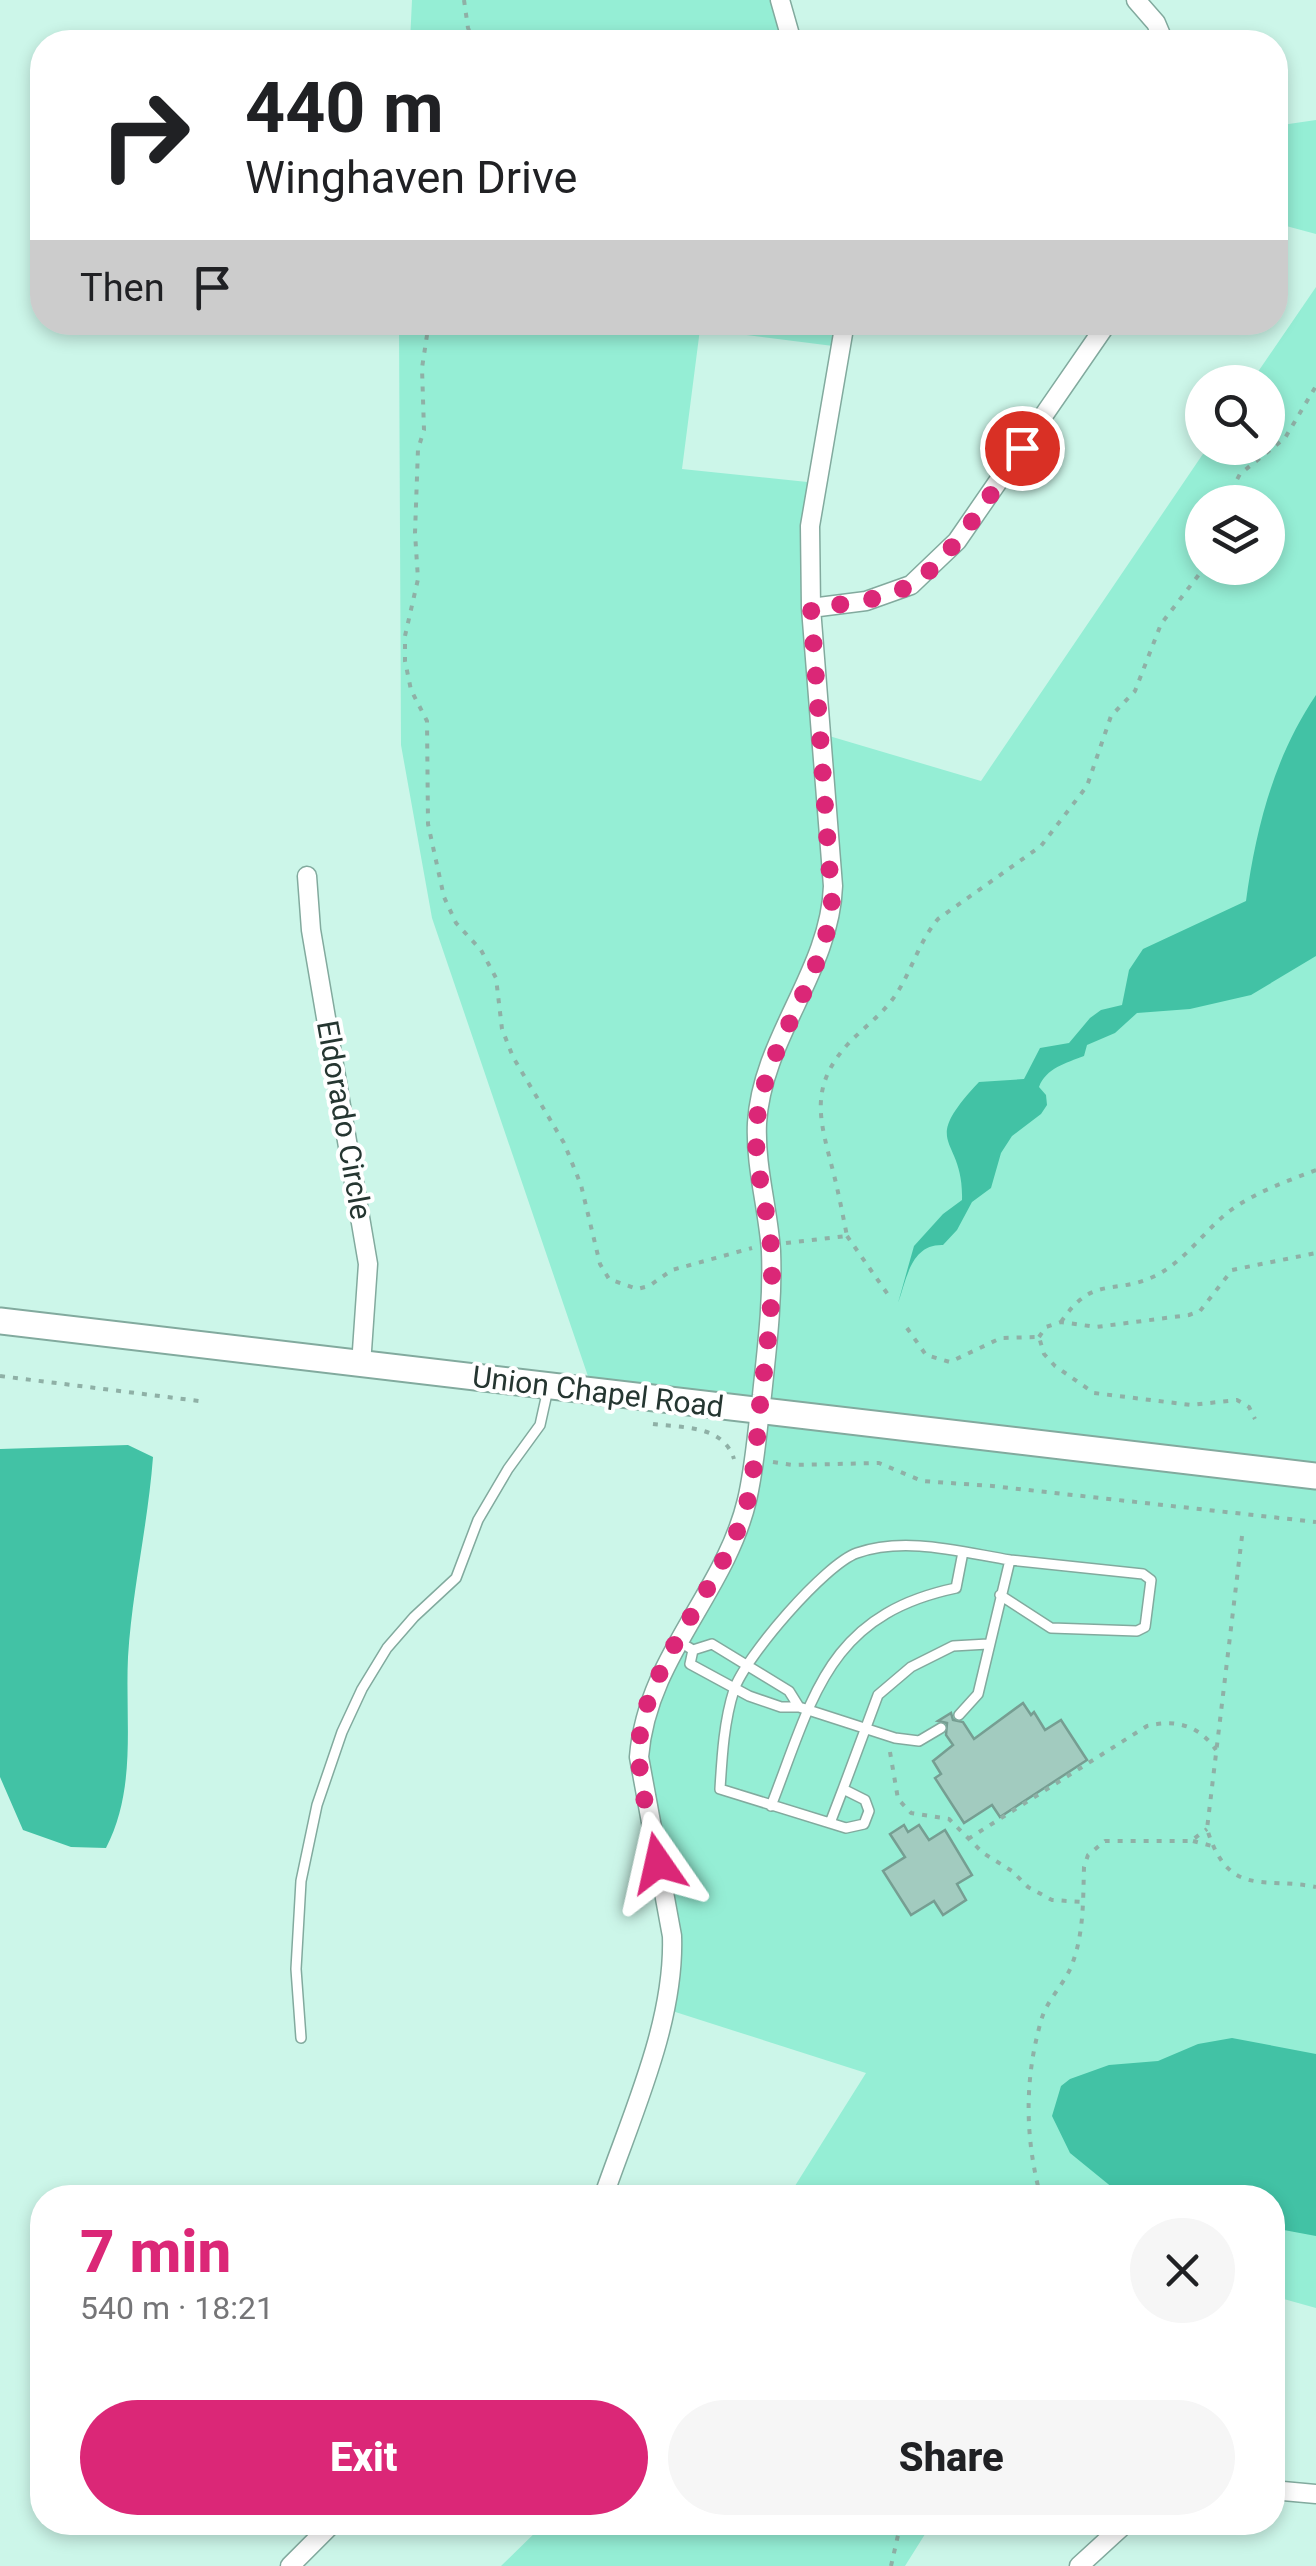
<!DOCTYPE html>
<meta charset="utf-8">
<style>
:root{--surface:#fff;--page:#f6f6f6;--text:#202124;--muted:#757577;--accent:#db2777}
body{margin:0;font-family:Roboto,sans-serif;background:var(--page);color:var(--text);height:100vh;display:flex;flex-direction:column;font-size:38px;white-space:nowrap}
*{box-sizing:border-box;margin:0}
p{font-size:32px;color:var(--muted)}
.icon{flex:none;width:55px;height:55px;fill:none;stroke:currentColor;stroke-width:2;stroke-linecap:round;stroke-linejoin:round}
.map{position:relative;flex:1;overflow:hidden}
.details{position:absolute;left:30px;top:2185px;width:1255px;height:350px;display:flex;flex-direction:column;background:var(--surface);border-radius:40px;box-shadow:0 5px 15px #0003}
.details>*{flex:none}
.hud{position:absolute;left:30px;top:30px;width:1258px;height:305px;border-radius:40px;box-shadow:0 5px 15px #0003;background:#fff;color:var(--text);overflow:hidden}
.buttons{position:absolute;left:1185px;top:365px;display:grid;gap:20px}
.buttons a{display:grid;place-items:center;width:100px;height:100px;border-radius:50%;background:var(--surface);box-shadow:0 5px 15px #0003;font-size:50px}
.pin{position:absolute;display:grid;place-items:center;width:85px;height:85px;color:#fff;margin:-42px;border:5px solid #fff;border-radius:50%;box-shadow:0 2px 10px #0007}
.me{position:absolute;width:110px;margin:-55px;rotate:349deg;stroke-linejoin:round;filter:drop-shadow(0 0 8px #0008)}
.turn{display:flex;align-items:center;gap:35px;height:210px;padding:0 50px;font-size:45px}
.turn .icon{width:130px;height:130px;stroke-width:2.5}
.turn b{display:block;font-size:70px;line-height:85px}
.then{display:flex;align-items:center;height:95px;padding:0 50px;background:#0003;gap:20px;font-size:38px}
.round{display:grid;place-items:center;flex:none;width:105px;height:105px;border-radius:52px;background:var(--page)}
.head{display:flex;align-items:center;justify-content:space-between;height:170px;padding:0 50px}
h1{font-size:60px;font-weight:800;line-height:75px;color:var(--accent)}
.cta{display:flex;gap:20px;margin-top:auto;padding:20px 50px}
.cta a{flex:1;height:115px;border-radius:60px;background:var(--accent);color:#fff;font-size:40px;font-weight:800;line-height:115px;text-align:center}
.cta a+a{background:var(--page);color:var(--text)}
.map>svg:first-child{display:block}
</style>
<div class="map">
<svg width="1316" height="2566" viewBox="0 0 1316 2566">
<rect width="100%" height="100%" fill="#ccf6e9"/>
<path fill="#95eed5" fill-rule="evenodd" d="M412,0H780L792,42H410Z
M1316,120V234L1275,223V126Z
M1316,287V2308L1273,2296L1272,2198L788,2197L866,2073L666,2009L670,1989L641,1729L734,1540L760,1411L593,1391L432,918L401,745L399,323H845L841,347L700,329L682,469L817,483L819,733L981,781L1207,448H1268V382H1251ZM1202,502H1268V568H1202Z
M545,2523V2522L932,2523L905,2566H501Z"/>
<path fill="#42c2a5" d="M1316,695V956L1251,995L1190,1009L1137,1013L1115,1033L1087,1045L1084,1056C1066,1063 1046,1068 1039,1087L1046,1095L1047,1105L1041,1114L1012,1136L1001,1153L991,1188L972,1202L957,1230L943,1245C911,1244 907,1278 898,1303L914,1246L943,1214L962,1200C964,1134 917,1148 979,1082L1024,1079L1040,1048L1069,1043L1090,1018L1101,1010L1122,1005L1129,970L1143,949L1246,901C1256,828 1274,757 1316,695Z
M128,1445L153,1457C148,1524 132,1591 128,1657C125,1722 137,1788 106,1848L71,1847L23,1830L0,1777V1449Z
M1232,2038L1316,2054V2236L1273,2228L1272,2198L1124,2197L1070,2153L1052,2116L1061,2086L1070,2079L1109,2065L1158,2061L1198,2044Z"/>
<path fill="#a2cbbf" stroke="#769e92" stroke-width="2.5" d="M1023,1703L1031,1715L1034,1712L1045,1730L1061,1720L1087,1760L1000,1817L992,1805L964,1823L935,1778L941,1774L933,1761L953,1745L946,1735L947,1723L938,1721L951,1713L953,1720L963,1722L974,1739Z
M904,1825L908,1832L919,1825L929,1840L945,1830L972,1875L957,1884L966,1900L943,1915L934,1901L911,1915L883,1871L905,1857L890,1834Z"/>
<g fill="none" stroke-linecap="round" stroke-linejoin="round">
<defs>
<path id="lane" d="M988,1644L953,1646L911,1667L878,1695L843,1789L865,1800L869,1811L864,1824L846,1828L720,1789C722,1756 724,1721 734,1690C745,1657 825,1564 857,1553C905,1536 961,1552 1010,1560
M688,1647L693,1650L712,1644L789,1691L799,1707
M693,1650L690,1664L749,1696L781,1707H799L895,1738L919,1741L941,1728
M959,1715L978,1694L1010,1560L1143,1574L1151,1580L1145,1627L1137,1631L1051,1628L1000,1595
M771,1806C813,1698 827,1615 956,1588L963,1552
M830,1823L843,1789
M301,2038L296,1969L301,1881L317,1805L342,1732L362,1689L387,1648L414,1617L456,1578L478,1520L508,1469L540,1425L548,1389"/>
<path id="street" d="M780,0L792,42
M1136,0L1156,23L1164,42
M811,608L866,601L911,585L957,541L1108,322
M307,876L311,930L368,1264L361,1365
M603,2198C631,2116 675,2023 672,1936L639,1757C647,1657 725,1593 747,1500C755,1466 757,1430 762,1395C767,1347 773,1300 771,1251C768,1208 755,1166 757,1123C762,1038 830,971 833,886L811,608L810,526L845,322
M1272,2490L1316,2494
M290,2566L334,2522
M1079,2566L1127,2522"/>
<path id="secondary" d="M0,1321L1316,1476"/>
</defs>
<use href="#lane" stroke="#82aa9e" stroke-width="12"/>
<use href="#street" stroke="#82aa9e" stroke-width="21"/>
<use href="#secondary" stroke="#82aa9e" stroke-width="29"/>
<path stroke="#8fb0a6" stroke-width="4" stroke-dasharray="5 8" stroke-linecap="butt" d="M464,0L468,28L474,42
M429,322L422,368L424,430L418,449L415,533L418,579L405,636V661L411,690L427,721L428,824L444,897L456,923L481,950L496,978L502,1029L513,1057L564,1143L581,1185L600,1264L609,1279L637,1289L649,1286L672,1270L752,1248
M1225,502L1240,474L1285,438L1316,386
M847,1236L889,1296
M786,1243L847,1236C843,1216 839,1195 834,1175C821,1123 807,1089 848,1044C862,1029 879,1017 892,1000C911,975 917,944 938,919L1041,846L1087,786L1111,716L1135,691L1161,624L1204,568
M1061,1322C1093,1274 1113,1296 1155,1276C1187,1260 1204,1230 1231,1210C1256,1192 1287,1181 1316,1170
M907,1328L926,1355L950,1362L1001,1338L1039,1337L1044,1354L1055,1366L1094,1393L1191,1405L1237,1400L1249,1407L1255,1419
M1039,1337L1046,1327L1061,1322L1096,1327L1189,1315L1200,1311L1232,1270L1316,1253
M0,1376L199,1401
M653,1424C684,1428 723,1425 734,1459
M773,1462L793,1465L879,1463L922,1481L992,1486L1316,1522
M1242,1536L1207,1829C1229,1899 1263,1876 1316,1887
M890,1752L898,1799L911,1813L949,1819L983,1853L1012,1871L1028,1887L1052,1900L1083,1902
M968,1839L1147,1726C1175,1719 1199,1725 1216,1750
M1193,1841L1212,1846
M1041,2198C1025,2139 1024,2080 1041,2021C1046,2001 1063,1986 1071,1967C1084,1935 1083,1901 1084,1867L1088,1855L1105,1841H1191L1207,1829
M891,2566L901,2522"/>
<use href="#lane" stroke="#fff" stroke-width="9"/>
<use href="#street" stroke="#fff" stroke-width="18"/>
<use href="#secondary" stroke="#fff" stroke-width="25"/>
</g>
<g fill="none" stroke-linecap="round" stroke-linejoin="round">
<path stroke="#db2777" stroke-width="18" stroke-dasharray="0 32.4" d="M658,1863C651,1829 641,1793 639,1759C634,1673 725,1586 747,1503C755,1471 757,1438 760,1405C766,1353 775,1300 771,1247C767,1205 752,1161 757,1119C767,1043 823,980 832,905L811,608C844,604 879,601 909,586C949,564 996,486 1022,448"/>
</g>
<g text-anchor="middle" stroke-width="8" stroke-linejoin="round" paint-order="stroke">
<g font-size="30" fill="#253631" stroke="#fff">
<text transform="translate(344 1120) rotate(80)" y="10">Eldorado Circle</text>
<text transform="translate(598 1392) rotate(7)" y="10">Union Chapel Road</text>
</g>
</g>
</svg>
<div class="buttons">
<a><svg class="icon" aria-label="search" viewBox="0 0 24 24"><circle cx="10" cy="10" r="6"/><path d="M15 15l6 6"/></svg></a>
<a><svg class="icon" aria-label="layers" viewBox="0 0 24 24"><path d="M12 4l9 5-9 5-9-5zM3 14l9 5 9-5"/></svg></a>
</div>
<div class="pin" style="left:1022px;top:448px;background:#d93025"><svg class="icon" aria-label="arrive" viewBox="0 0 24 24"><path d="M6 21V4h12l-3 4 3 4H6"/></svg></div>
<svg class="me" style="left:658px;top:1863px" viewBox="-20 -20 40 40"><path d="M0-17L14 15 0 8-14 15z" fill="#db2777" stroke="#fff" stroke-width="4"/></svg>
<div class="hud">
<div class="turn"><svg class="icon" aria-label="right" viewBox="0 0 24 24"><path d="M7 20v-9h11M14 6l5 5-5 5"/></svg><div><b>440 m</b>Winghaven Drive</div></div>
<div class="then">Then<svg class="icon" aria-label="arrive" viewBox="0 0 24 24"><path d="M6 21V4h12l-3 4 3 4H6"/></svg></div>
</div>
<section class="details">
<div class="head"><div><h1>7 min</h1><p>540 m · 18:21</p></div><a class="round"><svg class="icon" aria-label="close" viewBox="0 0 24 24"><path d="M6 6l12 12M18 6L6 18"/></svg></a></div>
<div class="cta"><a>Exit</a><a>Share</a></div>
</section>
</div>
